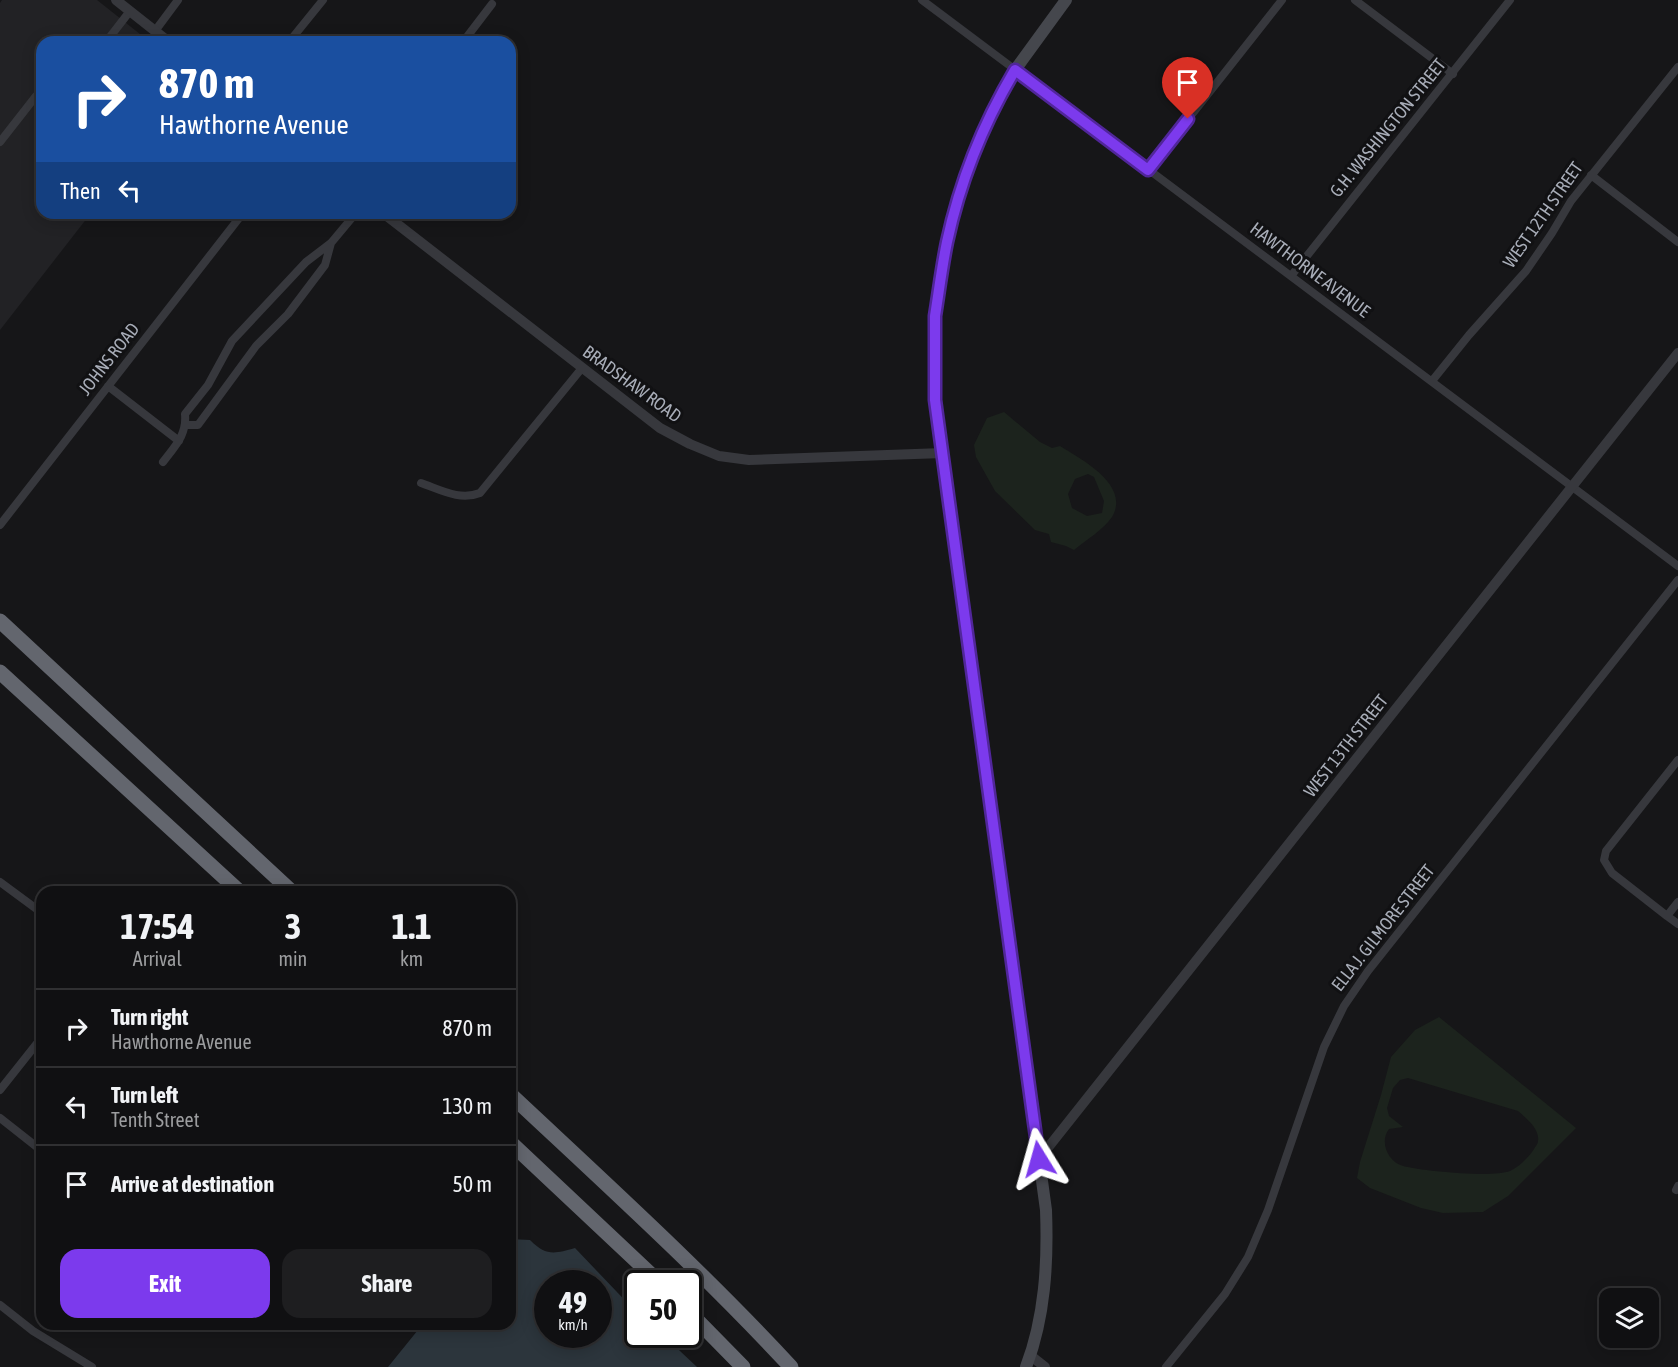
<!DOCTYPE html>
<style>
:root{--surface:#101012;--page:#1e1e20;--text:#f1f3f6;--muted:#9c9d9f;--line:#303032;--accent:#7c3aed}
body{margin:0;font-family:"Asap Condensed",sans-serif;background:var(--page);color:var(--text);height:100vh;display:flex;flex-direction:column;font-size:22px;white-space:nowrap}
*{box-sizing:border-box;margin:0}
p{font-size:20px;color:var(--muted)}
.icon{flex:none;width:33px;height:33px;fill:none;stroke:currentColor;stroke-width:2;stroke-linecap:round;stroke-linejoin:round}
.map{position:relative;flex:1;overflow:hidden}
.sheet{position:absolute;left:36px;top:886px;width:480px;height:444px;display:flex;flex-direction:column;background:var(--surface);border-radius:18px;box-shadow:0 3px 15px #0003,0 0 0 2px var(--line)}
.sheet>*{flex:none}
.hud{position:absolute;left:36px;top:36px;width:480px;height:183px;border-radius:18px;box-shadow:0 3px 15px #0003,0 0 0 2px var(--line);background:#1a4fa0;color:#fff;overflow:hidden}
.controls{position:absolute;left:1599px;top:1288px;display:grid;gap:12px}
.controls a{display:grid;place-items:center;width:60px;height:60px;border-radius:12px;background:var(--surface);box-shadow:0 3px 15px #0003,0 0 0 2px var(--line);font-size:30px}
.speed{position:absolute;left:534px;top:1270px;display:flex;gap:12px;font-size:30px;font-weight:700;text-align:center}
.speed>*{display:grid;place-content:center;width:78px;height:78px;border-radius:50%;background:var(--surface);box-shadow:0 3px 15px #0003,0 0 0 2px var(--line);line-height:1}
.speed small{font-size:15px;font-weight:400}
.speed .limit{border:3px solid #111;border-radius:9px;background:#fff;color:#111}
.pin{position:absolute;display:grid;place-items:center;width:51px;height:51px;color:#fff;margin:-62px -26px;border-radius:50% 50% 50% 0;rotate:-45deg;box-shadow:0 0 6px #0007}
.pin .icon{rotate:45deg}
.me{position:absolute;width:66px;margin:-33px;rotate:352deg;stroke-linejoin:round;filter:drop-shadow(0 0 4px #0008)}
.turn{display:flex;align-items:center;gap:21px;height:126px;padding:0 24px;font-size:27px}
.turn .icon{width:78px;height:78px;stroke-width:2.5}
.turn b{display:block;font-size:42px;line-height:51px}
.then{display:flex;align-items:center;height:57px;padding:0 24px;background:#0003;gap:12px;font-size:22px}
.eta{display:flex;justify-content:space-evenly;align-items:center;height:102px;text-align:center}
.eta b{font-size:36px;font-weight:700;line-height:42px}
.primary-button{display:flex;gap:12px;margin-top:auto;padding:12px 24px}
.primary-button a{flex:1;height:69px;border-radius:18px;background:var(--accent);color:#fff;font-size:24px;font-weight:700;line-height:69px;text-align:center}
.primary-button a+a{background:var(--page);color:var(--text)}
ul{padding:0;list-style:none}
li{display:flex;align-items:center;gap:18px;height:78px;padding:0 24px;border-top:2px solid var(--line)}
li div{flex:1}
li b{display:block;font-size:22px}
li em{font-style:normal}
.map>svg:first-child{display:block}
</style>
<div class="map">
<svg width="1678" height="1367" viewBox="0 0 1678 1367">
<rect width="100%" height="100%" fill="#161618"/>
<path fill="#222225" d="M2,0H97L150,42H42V213H91L0,330V3Z"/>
<path fill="#1c231d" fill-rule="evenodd" d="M1004,412L1040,442L1052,448L1060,446C1081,459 1131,485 1112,517C1103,530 1086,540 1074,550L1066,546L1051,542L1049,534L1035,530L995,491L976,457L974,445L987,418ZM1088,474L1094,477L1104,501L1102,513L1087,516L1072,508L1068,494L1075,479Z
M1439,1017L1576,1128L1508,1196L1483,1212L1443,1213L1421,1208L1370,1188L1357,1178L1360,1162L1381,1095L1391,1057L1415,1030ZM1408,1078L1518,1111C1526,1118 1540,1129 1538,1141C1538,1144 1535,1147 1534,1149C1529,1157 1519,1167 1510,1171C1493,1178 1422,1171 1403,1166C1388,1162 1379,1142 1389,1129L1403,1127L1389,1116L1387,1108L1393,1088L1400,1080Z"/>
<path fill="#2c353c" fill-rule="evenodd" d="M510,1239L530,1240C546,1256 554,1254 575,1248L637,1313L638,1335H663L697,1367H388L422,1325L510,1324ZM548,1284H598V1335H548Z"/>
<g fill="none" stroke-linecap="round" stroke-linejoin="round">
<path stroke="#37383d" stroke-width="8" d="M922,0L1678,566
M1355,0L1453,74
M155,31L178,0
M106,42L130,11
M289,42L323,0
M463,42L492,4
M0,142L36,96L42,90
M1148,170L1282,0
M1591,175L1678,242
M1291,276L1510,0
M1432,381L1469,335L1526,271L1552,233L1571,201L1678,67
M108,386L179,441
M186,425H198L256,346L288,314L325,265L331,243
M163,462C175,446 187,435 185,414L208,385L232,341L306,262L331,243L356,213
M421,483C441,490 460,501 480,493L582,368
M0,525L243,213
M1678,760L1606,851L1604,860L1612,873L1667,916L1678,902
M0,882L42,913
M1667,916L1678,924
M0,1090L42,1037
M0,1118L42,1151
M1676,1190L1678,1186
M0,1305L33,1331L92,1367
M1166,1367L1225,1294L1248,1257L1268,1210L1324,1047L1344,1006L1368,971L1678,580"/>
<path stroke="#37383d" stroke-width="10" d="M116,0L169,42
M383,213L660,428L690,444L719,456L749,460L943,453
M1039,1159L1678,353
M1031,1356L1045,1367"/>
<path stroke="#45474d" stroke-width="12" d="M1026,1367C1045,1317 1048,1263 1046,1210L935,400V316L937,303L946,243L957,203L971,159L1000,96L1015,70L1066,0"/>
<path stroke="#63666e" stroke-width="15" d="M0,621L292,892
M0,672L240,892
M510,1094C605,1183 702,1271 791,1367
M510,1142L661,1284
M688,1311L743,1367"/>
</g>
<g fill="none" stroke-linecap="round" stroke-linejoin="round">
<defs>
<path id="route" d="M1039,1159L935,400V316C939,291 942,266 947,242C960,181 983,124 1015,70L1148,170L1188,119"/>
</defs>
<use href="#route" stroke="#51269a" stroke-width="15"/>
<use href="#route" stroke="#7c3aed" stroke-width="10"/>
</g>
<g text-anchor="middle" stroke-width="6" stroke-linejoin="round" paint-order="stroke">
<g font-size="18" fill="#a8adb8" stroke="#111113">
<text transform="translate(1388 128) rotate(-51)" y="6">G.H. WASHINGTON STREET</text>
<text transform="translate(1543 215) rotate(-55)" y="6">WEST 12TH STREET</text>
<text transform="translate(1310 270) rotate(37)" y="6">HAWTHORNE AVENUE</text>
<text transform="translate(109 359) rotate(-52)" y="6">JOHNS ROAD</text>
<text transform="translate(632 384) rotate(36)" y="6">BRADSHAW ROAD</text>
<text transform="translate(1346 746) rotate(-52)" y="6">WEST 13TH STREET</text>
<text transform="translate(1383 928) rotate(-52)" y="6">ELLA J. GILMORE STREET</text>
</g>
</g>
</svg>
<div class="controls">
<a><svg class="icon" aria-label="layers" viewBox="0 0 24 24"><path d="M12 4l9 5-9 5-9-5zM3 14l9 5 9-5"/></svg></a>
</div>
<div class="speed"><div>49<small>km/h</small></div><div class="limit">50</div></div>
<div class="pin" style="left:1188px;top:119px;background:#d93025"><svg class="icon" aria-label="arrive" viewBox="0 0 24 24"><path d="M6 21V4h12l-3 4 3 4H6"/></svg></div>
<svg class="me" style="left:1039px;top:1159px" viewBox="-20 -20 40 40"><path d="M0-17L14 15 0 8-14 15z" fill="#7c3aed" stroke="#fff" stroke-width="4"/></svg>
<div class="hud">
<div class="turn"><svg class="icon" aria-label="right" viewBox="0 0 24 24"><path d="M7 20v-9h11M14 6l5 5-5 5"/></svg><div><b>870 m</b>Hawthorne Avenue</div></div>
<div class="then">Then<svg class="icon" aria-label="left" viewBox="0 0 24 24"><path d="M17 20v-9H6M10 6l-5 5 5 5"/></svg></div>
</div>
<section class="sheet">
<div class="eta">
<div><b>17:54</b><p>Arrival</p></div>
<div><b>3</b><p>min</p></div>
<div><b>1.1</b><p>km</p></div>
</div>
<ul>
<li><svg class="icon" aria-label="right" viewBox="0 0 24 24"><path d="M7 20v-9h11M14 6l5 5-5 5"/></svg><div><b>Turn right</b><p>Hawthorne Avenue</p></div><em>870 m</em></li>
<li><svg class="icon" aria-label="left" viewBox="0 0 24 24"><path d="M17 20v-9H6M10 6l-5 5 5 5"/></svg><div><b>Turn left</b><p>Tenth Street</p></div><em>130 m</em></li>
<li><svg class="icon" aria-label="arrive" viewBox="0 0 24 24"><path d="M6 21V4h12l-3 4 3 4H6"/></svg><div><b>Arrive at destination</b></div><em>50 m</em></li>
</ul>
<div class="primary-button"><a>Exit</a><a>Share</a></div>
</section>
</div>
